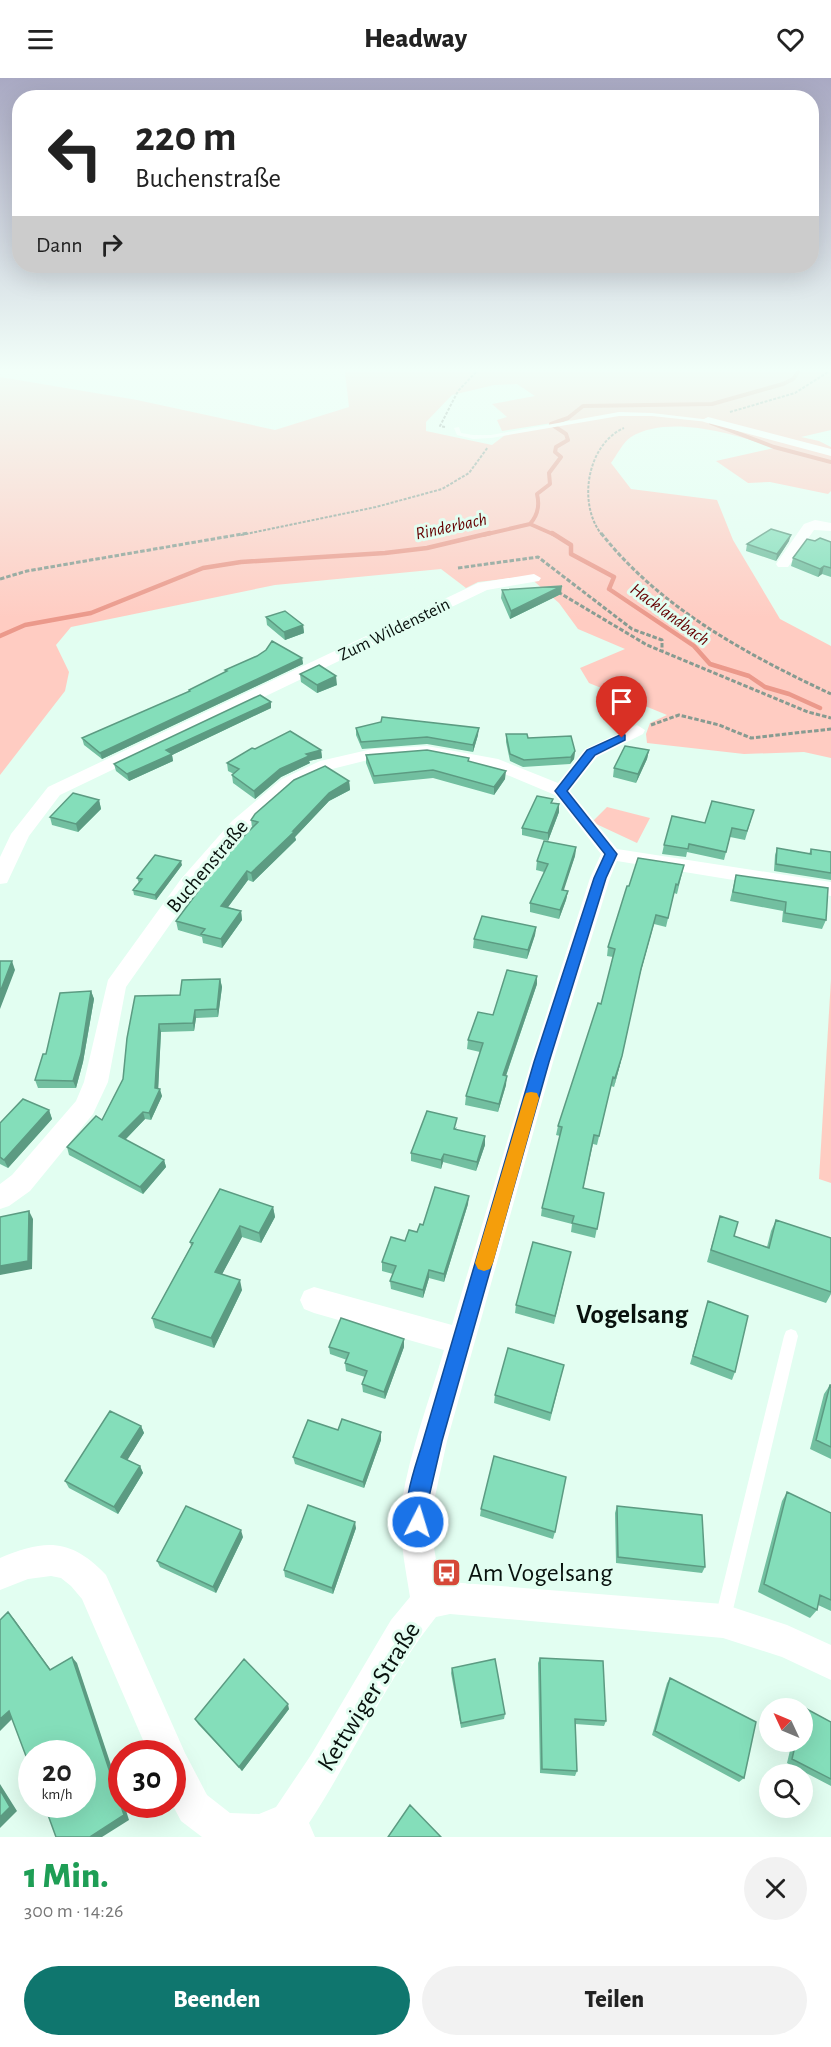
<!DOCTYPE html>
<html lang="de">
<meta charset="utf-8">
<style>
:root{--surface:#fff;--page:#f2f2f2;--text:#222;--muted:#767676;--accent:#0f766e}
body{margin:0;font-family:"Alegreya Sans",sans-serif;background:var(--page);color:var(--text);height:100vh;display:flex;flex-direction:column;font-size:22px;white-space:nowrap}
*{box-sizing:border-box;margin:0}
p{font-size:20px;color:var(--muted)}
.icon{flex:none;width:33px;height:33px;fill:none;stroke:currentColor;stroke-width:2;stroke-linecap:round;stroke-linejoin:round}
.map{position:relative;height:1759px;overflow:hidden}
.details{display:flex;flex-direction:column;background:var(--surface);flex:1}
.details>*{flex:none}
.banner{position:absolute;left:12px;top:12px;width:807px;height:183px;border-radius:24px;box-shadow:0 6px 24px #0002;background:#fff;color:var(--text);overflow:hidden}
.needle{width:39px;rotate:314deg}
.tools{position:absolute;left:759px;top:1620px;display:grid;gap:12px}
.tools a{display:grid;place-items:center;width:54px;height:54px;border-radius:50%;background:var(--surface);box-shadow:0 6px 24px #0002;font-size:30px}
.speed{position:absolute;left:18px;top:1662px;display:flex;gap:12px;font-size:30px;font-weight:700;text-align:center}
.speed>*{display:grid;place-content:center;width:78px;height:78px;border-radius:50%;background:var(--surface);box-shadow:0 6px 24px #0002;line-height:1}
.speed small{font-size:15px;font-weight:400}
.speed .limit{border:9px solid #d22;background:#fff;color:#111}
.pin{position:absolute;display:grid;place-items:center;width:51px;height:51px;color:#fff;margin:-62px -26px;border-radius:50% 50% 50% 0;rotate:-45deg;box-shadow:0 0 6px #0007}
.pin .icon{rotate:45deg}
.me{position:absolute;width:66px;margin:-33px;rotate:5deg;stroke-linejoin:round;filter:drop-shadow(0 0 4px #0008)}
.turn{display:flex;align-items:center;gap:21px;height:126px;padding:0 24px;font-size:27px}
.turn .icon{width:78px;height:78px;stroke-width:2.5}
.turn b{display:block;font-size:42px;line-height:51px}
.then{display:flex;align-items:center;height:57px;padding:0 24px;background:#0003;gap:12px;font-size:22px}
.round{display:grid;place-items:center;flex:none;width:63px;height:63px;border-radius:32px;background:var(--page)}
.headline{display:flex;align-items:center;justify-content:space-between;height:102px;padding:0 24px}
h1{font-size:36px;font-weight:800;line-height:45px;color:#1e9e55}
.button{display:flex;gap:12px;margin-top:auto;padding:12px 24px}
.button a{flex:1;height:69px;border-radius:36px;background:var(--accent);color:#fff;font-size:24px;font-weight:800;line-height:69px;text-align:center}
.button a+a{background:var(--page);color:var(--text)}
header{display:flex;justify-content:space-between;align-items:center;height:78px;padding:0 24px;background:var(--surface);font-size:27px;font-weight:800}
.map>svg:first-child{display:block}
</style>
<header><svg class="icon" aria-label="menu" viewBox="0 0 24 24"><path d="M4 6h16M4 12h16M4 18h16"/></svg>Headway<svg class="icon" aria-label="heart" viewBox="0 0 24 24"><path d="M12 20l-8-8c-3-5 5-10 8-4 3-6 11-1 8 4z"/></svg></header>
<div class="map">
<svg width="831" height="1759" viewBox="0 0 831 1759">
<rect width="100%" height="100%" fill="#e2fef1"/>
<path fill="#ffccc2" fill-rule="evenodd" d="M345,294H831V352L801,359L819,363L831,369V413L828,416L770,404L748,405L716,383L774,370C736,356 668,336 631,359C623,364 617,377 611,385L631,411L717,422L733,462L780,541L831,568V680L804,674L744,676L647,665L646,656L650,645L667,637L589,605L580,590L625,571L578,551L559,525L528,498L478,504L466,510L441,491L275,507L71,549L56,567L69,594L65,613L0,697V299L137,322L275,352L349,329ZM517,306L535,318L492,326L507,339L497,342L502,353L571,342L568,344L505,357L492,367L426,353V344L452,317L494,307Z
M607,729L650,740L637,765L592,744Z
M831,901V1105L819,1101Z"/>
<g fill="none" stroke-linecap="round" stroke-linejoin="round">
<path stroke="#eb998b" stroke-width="4" d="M711,345L774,369L831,384
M530,446L555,457
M483,457L530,446C538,437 540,428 537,416L550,406L549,395L561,379L555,374L556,369L568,362L566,356L551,346L568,340L583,328L712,326L783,306L793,301L798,294"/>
<path stroke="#eb998b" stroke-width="4.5" d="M552,455L571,467V476L614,499L609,511L694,568L710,586L749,598L765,609L789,616L820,630
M0,558L25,547L91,535L203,490L241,484L385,475L427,470L490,455"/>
<path stroke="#879b91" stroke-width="2" stroke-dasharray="3 1.5" stroke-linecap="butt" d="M730,334L795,315L828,294
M445,349L440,348L458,313L476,294
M241,457L376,429L442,411L469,395L488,369
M602,457C577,426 587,366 624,350"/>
<path stroke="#879b91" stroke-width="3" stroke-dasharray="4.5 2" stroke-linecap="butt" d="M601,455C660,530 746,576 831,616
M458,490L538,479L632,551L662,562V573
M0,501L27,493L248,455
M558,514L647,567L808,634L831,640
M651,647L679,637L719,647L751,660L831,651"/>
<path fill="#fff" fill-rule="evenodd" d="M619,334L652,335L711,342L708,344L652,338H619L491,360L473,361L457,357L454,350L459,349L461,355L473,357H491Z
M791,1251L796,1253L798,1258L731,1540L729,1546L723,1548L717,1546L715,1540L784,1258L786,1253Z"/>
<path fill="#fff" fill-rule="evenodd" d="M708,339L831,371V378L704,344L702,342Z
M815,442L831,445V453L814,452L788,489H778L776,486L804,446Z
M534,496L541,500L539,503L487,512L60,717L29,758L7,805L0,806V779L11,756L48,709L478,505Z
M637,647L645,652L643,656L597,679L570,713L617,771L831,804V818L617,783L610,800L553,984L447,1363L434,1423L433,1464L440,1505L450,1504L723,1526L787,1547L831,1567V1602L782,1579L723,1560L450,1536L436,1539C386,1602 353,1678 309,1745L315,1759H202L181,1743L172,1726V1676H149L82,1521L71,1508L61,1500L51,1498L28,1501L0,1512V1480C45,1461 71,1460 106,1497L185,1675L207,1717L230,1735L259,1736L276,1729L311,1677L391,1542L410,1519C405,1487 398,1455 402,1423C410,1372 430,1321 444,1272L314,1235L304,1231L300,1222L304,1213L314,1209L452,1247L531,984L590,800L601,776L555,717L488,689L427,678L372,681L332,691L294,709L246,751L195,811L126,909L108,1004L93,1036L30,1113L9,1128L0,1131V1106L12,1097L76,1023L84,1004L108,902L181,801L232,743L282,701L320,683L372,671L427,668L498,681L558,705L585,671Z"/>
</g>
<path fill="#72bfa0" d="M789,463L776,483L746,473L747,466Z
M815,463L831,464V499L822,496L818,499L791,488L793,480Z
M502,512L561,516L510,541L501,520Z
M266,539L303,547L304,555L285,562L267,547Z
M257,578L302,580L303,586L102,681L84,667L82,660L189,614V612L225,594V592Z
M300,596L337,607L317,615L301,604Z
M271,624V630L172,677L173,683L129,703L116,693L114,686Z
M356,650L478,657L473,674L427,666L362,671L356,657Z
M506,656L528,660L575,673L574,681L570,686L523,689L510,683L506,664Z
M255,671L321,672L322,680L309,683L310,685L281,699L255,721L233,705L232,697L234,696L228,693L227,685Z
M649,672L647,681L636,705L613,699L614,690Z
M366,677L469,680V683L505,701L494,717L433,700L374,706L366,685Z
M349,703L350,712L329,723L295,759L296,762L253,804L248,802L228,829L241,833L242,842L222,870L203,865L202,859L178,852L176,843L252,749L251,742Z
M553,721L552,725L559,726V734L548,763L522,757V750Z
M99,722L101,731L78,754L52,747L50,739Z
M754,732L745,762L730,759L724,782L687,774L686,779L662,776L664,767L705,745Z
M576,769L575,778L563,812L568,813L566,822L559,841L530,834V825L544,794L536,792L537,783Z
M777,770L809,776L811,771L831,774V802L774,793L775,777Z
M182,787L156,822L134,817L133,812L139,805L137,800Z
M684,787L677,816L674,815L666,849L654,846L639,900L620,987L614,1009L611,1008L597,1067L593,1066L583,1110L604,1115L595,1160L571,1154L572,1146L541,1138L542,1130L560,1058L556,1057L558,1048L601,926L613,879L607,878L608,869L629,808Z
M736,797L826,842L822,851L782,844L783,833L730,823Z
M536,849L535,857L527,881L473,870L474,861Z
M220,901L222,909L218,939L196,940L194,953L161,954L158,1011L162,1018L151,1042L145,1041L125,1062L164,1082L166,1089L143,1116L69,1077L67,1069L102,1042L123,1001L127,960Z
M537,906L506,998V1007L498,1034L465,1027L466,1018L480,974L467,971L468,962L493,937Z
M91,913L94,921L83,984L76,1010H38L35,1002L46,976Z
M49,1032L52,1041L8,1090L0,1086V1045Z
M457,1049L456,1051L485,1067L476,1093L443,1084L441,1091L411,1083V1075Z
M468,1126L444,1204L429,1200L423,1220L391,1211L390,1203L393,1196L382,1193V1184L417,1154L423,1147Z
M273,1129L275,1139L261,1165L242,1159L222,1196L242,1212L214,1270L155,1250L152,1240L191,1168L190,1164Z
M720,1138L734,1158L767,1169L771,1153L776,1142L831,1160V1216L826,1225L707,1184Z
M571,1174L554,1246L515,1235L516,1227Z
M708,1223L735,1294L732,1302L690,1286Z
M329,1269H404L385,1321L363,1314L362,1306L365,1299L346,1293L345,1285L347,1282L330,1276Z
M562,1295L550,1343L494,1325L495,1317Z
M830,1307H831V1381L810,1371L824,1316Z
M141,1348L144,1355L127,1382L140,1388L143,1395L118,1436L69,1410L65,1403Z
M338,1352L381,1354V1362L364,1410L295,1386L293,1379Z
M787,1414L831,1435V1533L818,1527L817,1532L810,1540L758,1514L782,1423Z
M617,1428L705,1489L702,1495L616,1485L615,1435Z
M481,1431L555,1454L553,1461L480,1438Z
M356,1450L333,1516L285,1499L284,1492Z
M243,1459L216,1515L160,1489L157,1483Z
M540,1580L606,1643L604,1648L575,1646L577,1693L575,1698L540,1695L538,1585Z
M452,1590L505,1636L504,1641L461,1650L451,1595Z
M670,1600L744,1700L739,1704L652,1657L667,1605Z
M803,1629L831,1644V1708L787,1685L792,1664H802V1630Z
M289,1631L242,1693L198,1646L195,1641Z"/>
<path fill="#5c9b82" d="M791,457L789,463L776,483L777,476Z
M824,488L822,496L818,499L820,491Z
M562,508L561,516L510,541L511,533Z
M303,547L304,555L285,562L284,554Z
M302,580L303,586L102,681L100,675Z
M336,598L337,607L317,615V607Z
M271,624V630L172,677L173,683L129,703L127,696L166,672Z
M479,650L478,657L473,674V667Z
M321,672L322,680L309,683L310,685L281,699L255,721L254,713L280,691L306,676Z
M649,672L647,681L636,705L638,696Z
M575,673L574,681L570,686L571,679Z
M506,693L505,701L494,717V709Z
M349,703L350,712L329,723L295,759L296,762L253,804L251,795L329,715Z
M99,722L101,731L78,754L76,746Z
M559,726V734L548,763V755Z
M576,769L575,778L561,821L562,812Z
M181,783L182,787L156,822L155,817Z
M247,793L248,802L223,836L221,828Z
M568,813L566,822L559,841L560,832Z
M241,833L242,842L222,870L221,861Z
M656,837L639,900L620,987L614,1009L641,891Z
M536,849L535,857L527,881L528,872Z
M12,883L15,892L0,931V914Z
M537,898V906L503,1006V997Z
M220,901L222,909L218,939L217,931Z
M91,913L94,921L83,984L76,1010L73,1003Z
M195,932L196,940L194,953L193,945Z
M159,946L161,954L158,1015L160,1011L162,1018L151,1042L149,1035L155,1010Z
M507,998L506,1007L498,1034L499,1026Z
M49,1032L52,1041L8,1090L4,1082Z
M143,1034L145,1041L121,1066L119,1058Z
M485,1058V1067L476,1093L477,1084Z
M444,1076L443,1084L441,1091V1082Z
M164,1082L166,1089L143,1116L140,1109Z
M469,1118L468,1126L444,1204V1196Z
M273,1129L275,1139L261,1165L259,1155Z
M29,1133L33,1141L32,1191L0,1197V1188Z
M240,1148L242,1159L218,1204L215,1194Z
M429,1192V1200L423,1220V1212Z
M240,1202L242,1212L214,1270L211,1260Z
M404,1261V1269L385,1321L384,1314Z
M141,1348L144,1355L125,1386L121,1379Z
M381,1354V1362L364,1410L363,1404Z
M140,1388L143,1395L118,1436L114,1429Z
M355,1444L356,1450L333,1516L332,1510Z
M241,1452L243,1459L216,1515L213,1509Z
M8,1534L14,1541L56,1599L50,1592Z
M72,1579L77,1585L122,1720V1726H124L129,1742L102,1759H90Z
M288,1626L289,1631L242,1693L239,1689Z
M9,1633L15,1638L0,1653V1641Z
M0,1706L17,1733L0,1750Z"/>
<path fill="#84deba" stroke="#5c9b82" stroke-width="1.5" d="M771,451L791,457L777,476L747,466Z
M820,460L831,464V490L824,488L820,491L793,480L807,461L815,463Z
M562,508L511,533L502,512Z
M285,533L303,547L284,554L266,539Z
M272,563L302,580L100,675L82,660L190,613L189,612L227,593L225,592L257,578L266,572Z
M319,587L336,598L317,607L300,596Z
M260,617L271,624L166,672L172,676L127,696L114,686Z
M382,639L479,650L473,667L427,659L361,664L356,650L381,644Z
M290,653L321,672L306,676L309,678L280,691L254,713L232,697L239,691L227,685L252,670L255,671Z
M506,656H527L528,660L571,658L575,673L571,679L524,682L510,676Z
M625,668L649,672L638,696L614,690Z
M427,672L469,680L468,683L506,693L494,709L433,692L374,698L366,677Z
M325,688L349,703L329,715L293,753H295L251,795L247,793L221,828L241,833L221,861L201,856L205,851L176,843L225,777L258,744L251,742L255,736L294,702Z
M73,715L99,722L76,746L50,739Z
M537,718L553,721L551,725L559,726L548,755L522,750Z
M712,723L754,732L747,753L732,750L726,774L689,766L688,771L664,767L672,738L705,745Z
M544,763L576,769L562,812L568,813L560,832L530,825L548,786L537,783Z
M777,770L811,776V771L831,774V795L776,786Z
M155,777L181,783L155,817L133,812L142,801L137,800Z
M638,780L684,787L678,807L676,806L668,840L656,837L641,891L622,978L615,1000L613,999L599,1058L594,1057L583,1110L604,1115L597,1151L572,1145L574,1138L542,1130L562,1049L558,1048L598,925L601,926L615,871L608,869L627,808H629Z
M736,797L828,810L826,842L785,835L786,824L733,814Z
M482,838L536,849L528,872L474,861Z
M0,883H12L0,914Z
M507,892L537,898L503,997L507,998L499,1026L466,1018L483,965L468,962L478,934L493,937Z
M220,901L217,931L195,932L193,945L159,946L155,1010L160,1011L149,1035L143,1034L119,1058L164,1082L140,1109L67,1069L96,1038L102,1042L123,1001L127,960L135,918L180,917L182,902Z
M91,913L81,976L73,1003L35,1002L43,976H46L60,915Z
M23,1021L49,1032L4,1082L0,1079V1045Z
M427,1033L457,1040L454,1051L485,1058L477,1084L444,1076L441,1082L411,1075Z
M435,1109L469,1118L444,1196L429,1192L423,1212L390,1203L396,1188L382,1184L391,1159L405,1163L409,1152L417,1154L420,1146L423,1147Z
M220,1111L273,1129L259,1155L240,1148L215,1194L240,1202L211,1260L152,1240L193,1165L190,1164Z
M29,1133L28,1183L0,1188V1139Z
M720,1138L738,1144L734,1158L769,1170L776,1142L831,1160V1214L711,1172Z
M533,1164L571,1174L555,1238L516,1227Z
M708,1223L748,1238L735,1294L693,1278Z
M341,1240L404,1261L384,1314L362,1306L367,1293L345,1285L349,1275L329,1269Z
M508,1270L564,1287L551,1335L495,1317Z
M830,1307H831V1369L816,1362Z
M110,1333L141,1348L121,1379L140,1388L114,1429L65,1403Z
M342,1341L381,1354L363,1404L293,1379L308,1342L338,1352Z
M494,1378L566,1399L555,1454L481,1431Z
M787,1414L831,1435V1522L820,1517L817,1532L764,1506Z
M308,1427L355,1444L332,1510L284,1492Z
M186,1428L241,1452L213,1509L157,1483Z
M617,1428L702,1437L705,1489L618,1479Z
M8,1534L50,1592L72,1579L124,1737L90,1759H56L44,1726H82V1676H32V1694L9,1633L0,1641V1542Z
M540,1580L603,1583L606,1643L575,1641L577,1693L542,1691Z
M244,1581L288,1626L239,1689L195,1641Z
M495,1581L505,1636L461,1645L452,1590Z
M670,1600L756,1644L744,1700L655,1653Z
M803,1629L831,1644V1701L792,1681L796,1664H802Z
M0,1712L10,1729L0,1739Z
M410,1727L441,1759H388Z"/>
<linearGradient id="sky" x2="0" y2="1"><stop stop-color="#a9a9c3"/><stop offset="0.54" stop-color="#f2fff9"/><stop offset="1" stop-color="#f2fff9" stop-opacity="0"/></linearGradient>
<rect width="831" height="540" fill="url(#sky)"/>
<path fill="#1a73e8" stroke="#114b97" stroke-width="1.5" d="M622,656L625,657V662L595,677L567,713L617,776L606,800L549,984L442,1363L428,1423V1444L425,1451L418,1454L410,1451C400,1426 416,1388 423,1363L534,984L594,800L605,776L555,713L587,672Z"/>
<path fill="#f59e0b" d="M531,1014L537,1015L539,1020L493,1185L490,1191L484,1193L478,1191L475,1185L524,1020L526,1015Z"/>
<defs>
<symbol id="bus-square" viewBox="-11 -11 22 22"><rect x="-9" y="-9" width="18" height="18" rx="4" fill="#d64938" stroke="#e2fef1"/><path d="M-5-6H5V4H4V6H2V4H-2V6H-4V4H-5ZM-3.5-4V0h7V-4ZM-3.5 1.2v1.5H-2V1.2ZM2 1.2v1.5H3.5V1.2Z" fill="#fff"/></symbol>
</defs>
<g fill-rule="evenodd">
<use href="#bus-square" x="430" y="1478" width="33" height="33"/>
</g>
<g text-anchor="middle" stroke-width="6" stroke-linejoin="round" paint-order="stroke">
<g font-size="18" font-style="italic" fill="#650000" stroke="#e2fef1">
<text transform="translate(451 448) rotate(-12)" y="6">Rinderbach</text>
<text transform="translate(670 536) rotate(36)" y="6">Hacklandbach</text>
</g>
<g font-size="18" fill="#08110d" stroke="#e2fef1">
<text transform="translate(394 551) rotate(-26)" y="6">Zum Wildenstein</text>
</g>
<g font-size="21" fill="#08110d" stroke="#e2fef1">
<text transform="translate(207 788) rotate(-50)" y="7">Buchenstraße</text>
</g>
<g font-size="26" fill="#08110d" stroke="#e2fef1" text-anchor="start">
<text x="468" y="1503">Am Vogelsang</text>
</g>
<g font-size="26" fill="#08110d" stroke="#e2fef1">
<text transform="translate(368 1618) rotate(-58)" y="9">Kettwiger Straße</text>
</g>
<g font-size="27" font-weight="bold" fill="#08110d" stroke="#e2fef1">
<text x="632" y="1245">Vogelsang</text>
</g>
</g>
</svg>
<div class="tools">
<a><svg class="needle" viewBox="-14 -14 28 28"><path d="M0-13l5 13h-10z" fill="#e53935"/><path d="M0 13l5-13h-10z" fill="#767676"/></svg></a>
<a><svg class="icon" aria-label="search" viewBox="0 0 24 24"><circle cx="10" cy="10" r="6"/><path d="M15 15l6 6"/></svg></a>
</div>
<div class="speed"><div>20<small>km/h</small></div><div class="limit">30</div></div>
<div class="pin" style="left:622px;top:660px;background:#d93025"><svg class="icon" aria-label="arrive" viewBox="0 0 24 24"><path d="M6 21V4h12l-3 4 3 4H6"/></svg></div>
<svg class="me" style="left:418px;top:1444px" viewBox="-20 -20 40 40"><circle r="17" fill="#1a73e8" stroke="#fff" stroke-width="3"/><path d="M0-11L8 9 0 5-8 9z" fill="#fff"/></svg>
<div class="banner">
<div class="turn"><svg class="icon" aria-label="left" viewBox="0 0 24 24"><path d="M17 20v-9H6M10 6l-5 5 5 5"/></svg><div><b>220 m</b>Buchenstraße</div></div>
<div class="then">Dann<svg class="icon" aria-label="right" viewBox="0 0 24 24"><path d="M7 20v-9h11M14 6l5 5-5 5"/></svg></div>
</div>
</div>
<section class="details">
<div class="headline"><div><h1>1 Min.</h1><p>300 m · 14:26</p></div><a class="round"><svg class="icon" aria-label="close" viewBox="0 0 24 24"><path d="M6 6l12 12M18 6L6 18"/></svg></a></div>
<div class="button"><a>Beenden</a><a>Teilen</a></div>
</section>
